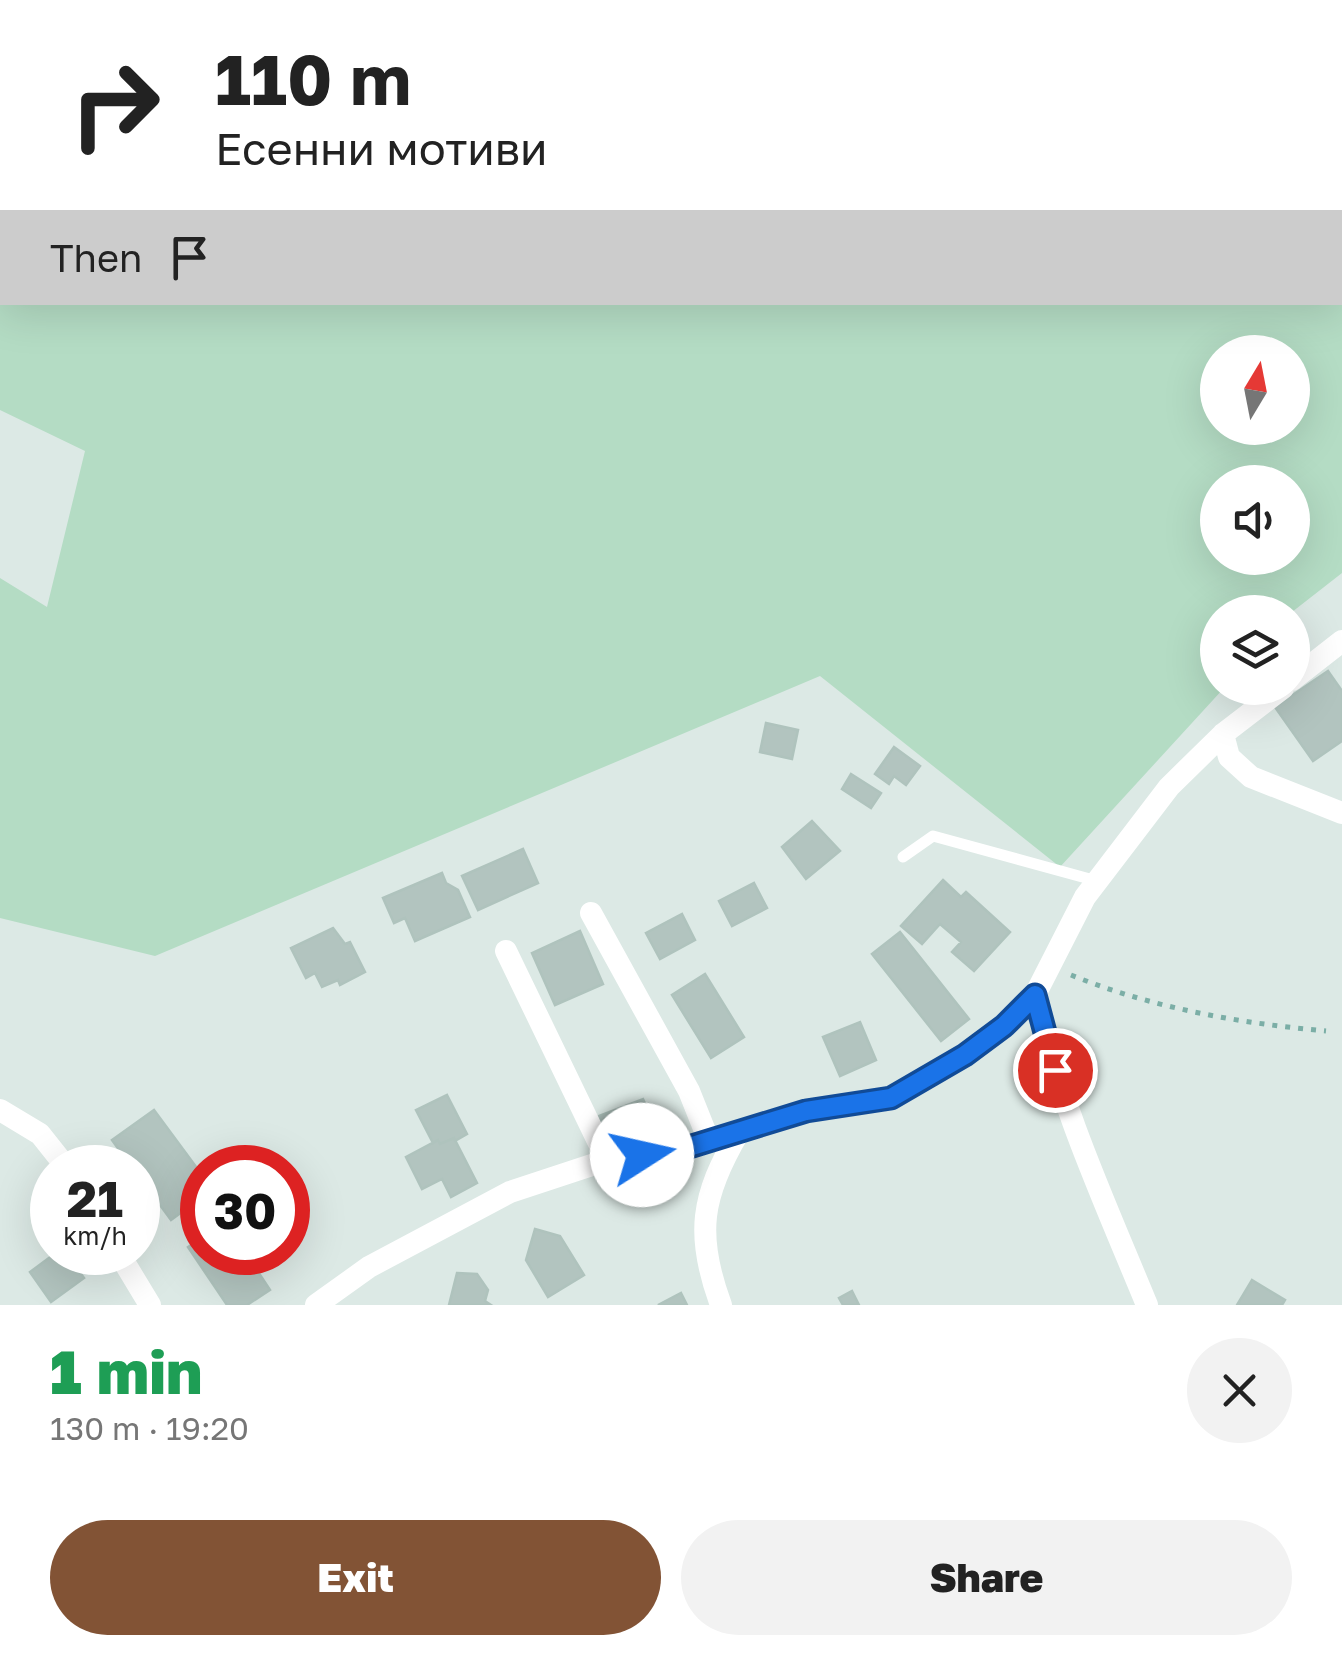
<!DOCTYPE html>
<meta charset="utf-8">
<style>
:root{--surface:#fff;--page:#f2f2f2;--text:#222;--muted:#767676;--accent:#825335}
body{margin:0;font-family:"Golos Text",sans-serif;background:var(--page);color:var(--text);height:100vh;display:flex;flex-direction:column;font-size:38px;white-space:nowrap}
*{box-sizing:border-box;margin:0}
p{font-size:32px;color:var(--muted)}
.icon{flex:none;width:55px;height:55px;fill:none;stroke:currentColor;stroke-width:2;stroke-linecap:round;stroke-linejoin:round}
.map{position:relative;height:1305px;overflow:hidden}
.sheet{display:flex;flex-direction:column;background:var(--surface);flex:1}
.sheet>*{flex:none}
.top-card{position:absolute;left:0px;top:0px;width:1342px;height:305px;box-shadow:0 10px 40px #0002;background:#fff;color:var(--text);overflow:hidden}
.needle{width:65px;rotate:10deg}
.buttons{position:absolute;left:1200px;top:335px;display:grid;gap:20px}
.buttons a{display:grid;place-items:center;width:110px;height:110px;border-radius:50%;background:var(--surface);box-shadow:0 10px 40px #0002;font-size:50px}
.speed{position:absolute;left:30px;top:1145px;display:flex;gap:20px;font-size:50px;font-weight:700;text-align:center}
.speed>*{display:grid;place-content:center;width:130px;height:130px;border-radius:50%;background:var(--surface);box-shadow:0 10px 40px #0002;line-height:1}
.speed small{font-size:25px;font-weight:400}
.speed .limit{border:15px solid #d22;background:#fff;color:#111}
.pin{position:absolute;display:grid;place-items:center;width:85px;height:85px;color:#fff;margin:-42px;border:5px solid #fff;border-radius:50%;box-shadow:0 2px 10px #0007}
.me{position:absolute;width:110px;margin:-55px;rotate:80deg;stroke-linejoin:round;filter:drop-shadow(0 0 8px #0008)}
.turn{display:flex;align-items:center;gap:35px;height:210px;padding:0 50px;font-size:45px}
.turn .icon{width:130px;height:130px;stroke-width:2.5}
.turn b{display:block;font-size:70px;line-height:85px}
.then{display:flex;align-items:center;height:95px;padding:0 50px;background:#0003;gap:20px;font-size:38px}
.round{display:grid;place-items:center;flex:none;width:105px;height:105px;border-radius:52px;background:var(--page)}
.summary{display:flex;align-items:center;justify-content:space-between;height:170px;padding:0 50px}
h1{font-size:60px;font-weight:800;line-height:75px;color:#1e9e55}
.action{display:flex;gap:20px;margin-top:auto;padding:20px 50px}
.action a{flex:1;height:115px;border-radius:60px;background:var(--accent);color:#fff;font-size:40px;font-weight:800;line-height:115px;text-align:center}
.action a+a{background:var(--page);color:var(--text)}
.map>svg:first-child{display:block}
</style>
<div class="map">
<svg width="1342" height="1305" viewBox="0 0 1342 1305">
<rect width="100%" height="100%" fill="#dce9e5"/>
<path fill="#b4dcc4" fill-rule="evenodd" d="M0,0H1342V573L1292,612H1218V688H1224L1060,867L820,676L155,956L0,918V578L47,607L85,451L0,410ZM2,2H1340V302H2ZM1218,352H1292V428H1218ZM1218,482H1292V558H1218Z"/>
<path fill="#b2c4bf" stroke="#afc3bd" stroke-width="2.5" d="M1328,671L1342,691V741L1313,761L1275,707Z
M766,723L798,730L792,759L760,752Z
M894,747L920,766L906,785L894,776L889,784L875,774Z
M851,774L881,793L871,808L842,789Z
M812,821L840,851L806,879L782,847Z
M523,849L538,883L478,910L462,876Z
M442,873L446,883L458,890L470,917L415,941L405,918L394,923L383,898Z
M943,880L961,897L966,892L1010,932L974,971L952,952L961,942L940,924L922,944L901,926Z
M754,883L767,908L732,926L719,901Z
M682,914L695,940L660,959L646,933Z
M333,928L345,944L350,942L365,972L340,985L338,980L322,987L315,973L306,978L291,948Z
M580,931L603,984L555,1005L532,953Z
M900,932L969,1019L941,1041L872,954Z
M705,974L744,1037L711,1058L672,995Z
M860,1022L876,1060L840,1076L823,1037Z
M447,1095L467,1134L455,1141L454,1138L440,1144L438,1140L433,1143L416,1110Z
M643,1099L654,1124L651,1136L626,1144L607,1139L599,1116Z
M154,1110L202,1175V1197L171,1220L138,1175V1168H132L112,1140Z
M454,1138L477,1183L451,1197L442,1179L422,1189L406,1157L438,1140L440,1144Z
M535,1229L560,1236L584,1275L548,1297L526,1260Z
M202,1238V1252H245L270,1290L247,1305H227L188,1247Z
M57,1252H65L84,1278L51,1302L30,1272Z
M457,1273L477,1274L488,1290L485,1301L491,1305H449Z
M1252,1280L1285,1300L1282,1305H1237Z
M852,1291L859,1305H843L839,1298Z
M681,1293L687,1305H658Z"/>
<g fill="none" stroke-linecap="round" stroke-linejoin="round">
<path stroke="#7baea6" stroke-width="5" stroke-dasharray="5 8" stroke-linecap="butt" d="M1071,975C1153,1008 1238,1023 1326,1031"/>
<path stroke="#fff" stroke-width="11" d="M903,857L933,836L1097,881"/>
<path stroke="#fff" stroke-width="22" d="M1292,680L1342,641
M1223,734L1229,757L1251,777L1342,813
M591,913L689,1091L709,1141
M506,951L607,1160
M1035,995C1059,1103 1105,1203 1147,1305
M0,1110L40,1134L67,1168
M118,1252L150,1305
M316,1305L369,1267L510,1192L607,1160L676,1151L806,1111L891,1099L965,1055L1003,1026L1035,995L1085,897L1169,787L1223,734L1283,688
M721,1305C695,1235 701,1196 739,1132"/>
</g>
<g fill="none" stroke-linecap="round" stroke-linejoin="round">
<defs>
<path id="route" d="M642,1155L676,1151L806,1111L891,1098L965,1055L1004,1026L1035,995L1055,1070"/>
</defs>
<use href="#route" stroke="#114b97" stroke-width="25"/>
<use href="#route" stroke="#1a73e8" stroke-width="18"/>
</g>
</svg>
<div class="buttons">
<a><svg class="needle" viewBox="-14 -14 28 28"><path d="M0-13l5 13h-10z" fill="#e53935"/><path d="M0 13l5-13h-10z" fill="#767676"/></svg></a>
<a><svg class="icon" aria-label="sound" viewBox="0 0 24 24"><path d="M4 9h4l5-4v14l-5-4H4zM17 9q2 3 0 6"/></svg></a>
<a><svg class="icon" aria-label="layers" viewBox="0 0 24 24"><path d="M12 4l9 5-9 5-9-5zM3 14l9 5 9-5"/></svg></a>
</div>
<div class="speed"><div>21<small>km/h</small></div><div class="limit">30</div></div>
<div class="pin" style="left:1055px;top:1070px;background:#d93025"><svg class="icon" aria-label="arrive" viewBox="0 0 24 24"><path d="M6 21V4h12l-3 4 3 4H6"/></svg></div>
<svg class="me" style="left:642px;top:1155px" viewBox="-20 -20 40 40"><circle r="19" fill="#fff"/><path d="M0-13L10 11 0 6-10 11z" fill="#1a73e8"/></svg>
<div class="top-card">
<div class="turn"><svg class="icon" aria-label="right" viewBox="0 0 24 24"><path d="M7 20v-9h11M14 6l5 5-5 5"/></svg><div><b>110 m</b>Есенни мотиви</div></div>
<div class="then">Then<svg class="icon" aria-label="arrive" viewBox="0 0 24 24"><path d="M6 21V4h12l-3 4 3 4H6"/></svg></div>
</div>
</div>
<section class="sheet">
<div class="summary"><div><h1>1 min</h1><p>130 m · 19:20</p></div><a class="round"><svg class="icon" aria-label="close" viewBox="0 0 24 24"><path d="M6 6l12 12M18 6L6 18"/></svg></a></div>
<div class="action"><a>Exit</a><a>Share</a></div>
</section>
